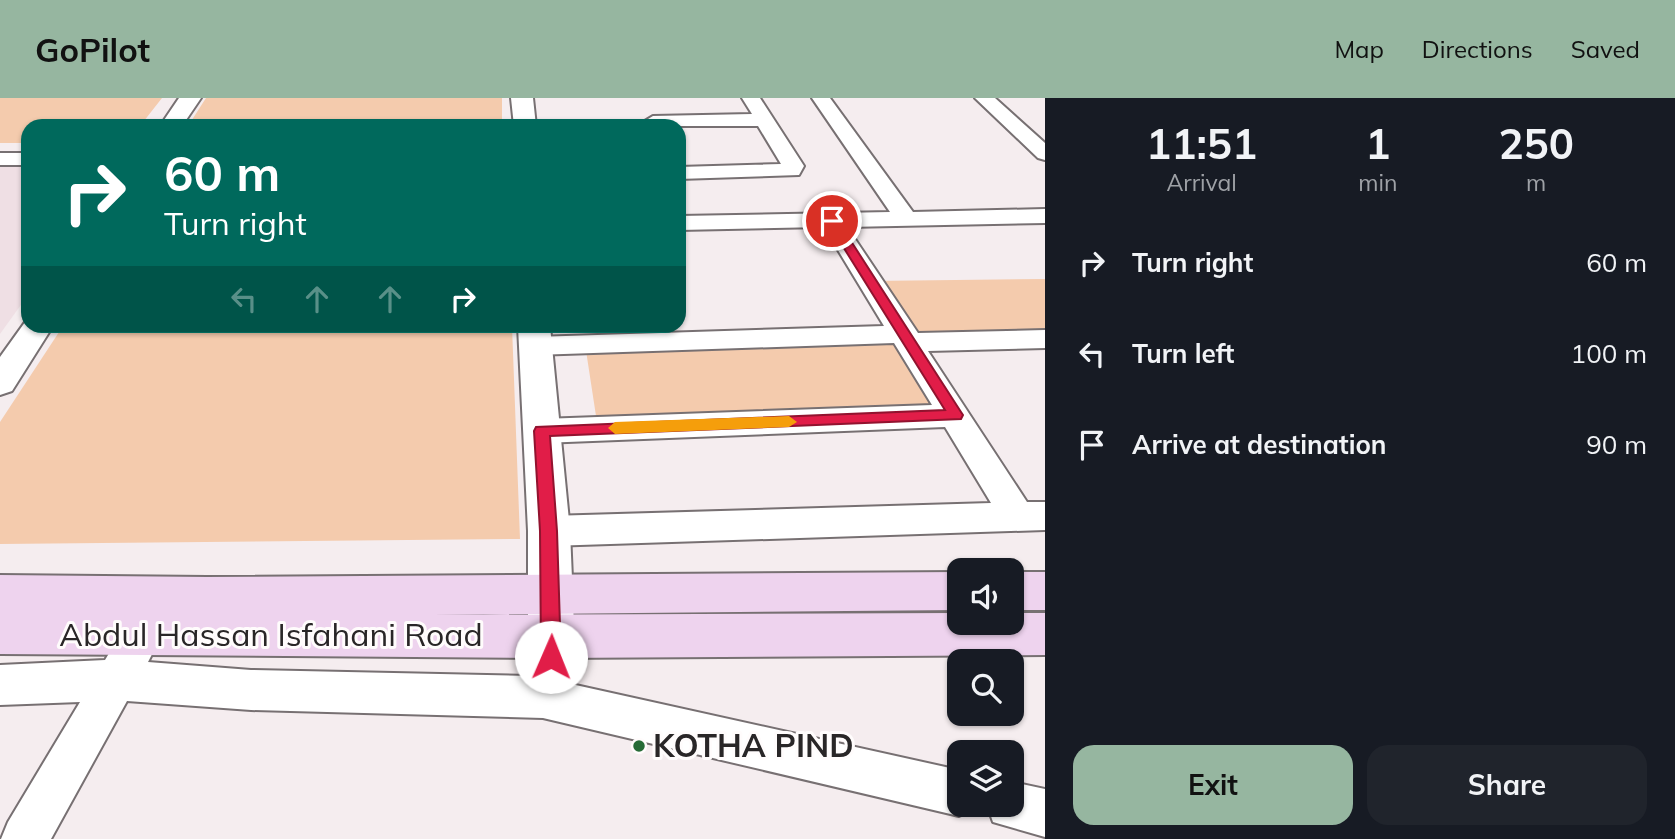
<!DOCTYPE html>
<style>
:root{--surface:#171b24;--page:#20242c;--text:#f1f3f6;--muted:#9ea1a6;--accent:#96b6a0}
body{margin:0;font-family:Mulish,sans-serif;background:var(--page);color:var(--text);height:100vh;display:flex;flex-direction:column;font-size:26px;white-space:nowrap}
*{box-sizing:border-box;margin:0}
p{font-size:23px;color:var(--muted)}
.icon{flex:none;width:38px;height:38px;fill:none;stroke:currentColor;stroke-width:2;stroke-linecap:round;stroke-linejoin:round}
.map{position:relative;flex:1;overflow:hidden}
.panel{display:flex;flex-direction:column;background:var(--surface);width:630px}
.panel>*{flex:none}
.guide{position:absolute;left:21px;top:21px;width:665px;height:214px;border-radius:21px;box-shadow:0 2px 5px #0004;background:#00695c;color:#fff;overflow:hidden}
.fabs{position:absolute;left:947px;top:460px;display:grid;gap:14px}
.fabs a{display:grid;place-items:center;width:77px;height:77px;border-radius:14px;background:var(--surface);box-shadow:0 2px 5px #0004;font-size:35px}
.pin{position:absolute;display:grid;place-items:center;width:60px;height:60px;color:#fff;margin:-30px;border:4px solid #fff;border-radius:50%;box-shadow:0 2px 7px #0007}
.me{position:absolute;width:77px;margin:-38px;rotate:1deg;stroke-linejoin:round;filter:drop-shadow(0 0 5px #0008)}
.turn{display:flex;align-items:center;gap:24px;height:147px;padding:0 28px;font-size:32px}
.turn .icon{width:91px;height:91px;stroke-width:2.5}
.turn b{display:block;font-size:49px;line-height:60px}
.lanes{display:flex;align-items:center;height:66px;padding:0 28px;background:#0003;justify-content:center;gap:35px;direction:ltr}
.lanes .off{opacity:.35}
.eta{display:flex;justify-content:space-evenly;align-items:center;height:119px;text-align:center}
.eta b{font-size:42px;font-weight:700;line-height:49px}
.action{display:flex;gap:14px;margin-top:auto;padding:14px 28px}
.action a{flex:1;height:80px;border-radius:21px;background:var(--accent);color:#111;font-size:28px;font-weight:700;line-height:80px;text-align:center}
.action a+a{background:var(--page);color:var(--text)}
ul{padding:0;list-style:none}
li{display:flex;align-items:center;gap:21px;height:91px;padding:0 28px}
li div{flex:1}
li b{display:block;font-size:26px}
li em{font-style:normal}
header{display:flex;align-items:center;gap:42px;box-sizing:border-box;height:98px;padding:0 35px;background:var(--accent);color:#111}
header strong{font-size:33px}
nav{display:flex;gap:38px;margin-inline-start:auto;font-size:24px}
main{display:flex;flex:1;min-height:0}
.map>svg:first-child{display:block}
</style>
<header>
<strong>GoPilot</strong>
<nav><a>Map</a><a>Directions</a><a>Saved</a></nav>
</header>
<main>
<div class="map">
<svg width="1045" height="741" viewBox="0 0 1045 741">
<rect width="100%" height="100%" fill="#f5edef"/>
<path fill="#efdfe4" d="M0,69H28V197L0,236Z"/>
<path fill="#f4cbad" d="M0,0H162L140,28H28V45H0Z
M206,0H502V28H188Z
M1045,181V241L910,244L955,317L598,331L585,246L904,236L871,183Z
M63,228H512L520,441L0,446V324Z"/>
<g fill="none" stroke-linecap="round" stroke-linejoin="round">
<defs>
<path id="minor" d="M742,0H760L804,68L799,77L679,81V69L781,66L758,28H646L643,24L653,18L752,16Z
M812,0H830L913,114L1045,111V125L847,129L918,235L1045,232V250L928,253L1027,404H1045V432L549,448L536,443L531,433L536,423L549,418L991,405L945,329L542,345L531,341L526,333L531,325L542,321L932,307L894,245L534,257L524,255L520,248L524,241L534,239L884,228L824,129L679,132V118L890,114Z
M975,0H995L1045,45V62L1038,60Z
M0,55H28V67H0Z
M143,517L157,522L163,535L148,564L251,572L529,578L532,539L538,526L552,521L566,526L572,539L571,586L959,672V707H977L975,711L959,718L543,620L251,612L127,603L51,741H1L8,724L80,604L0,607V567L105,562L129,522Z
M1012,684L1045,691V739L993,724L987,707H1012Z"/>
<path id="tertiary" d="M179,0H201L182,28H160Z
M511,0H533L536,28H514Z
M28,220V228H53L12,293L0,297V259Z
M518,228H550L570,433L574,529L567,544L551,550L535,544L528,529V433Z"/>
<path id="secondary" d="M959,474V512L431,517L959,515V525H1012V515H1045V557L552,560L0,556V477L207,479Z
M1012,474H1045V512H1012Z"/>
</defs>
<use href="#minor" stroke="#777072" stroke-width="4"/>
<use href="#tertiary" stroke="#777072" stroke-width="4"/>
<use href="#secondary" stroke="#777072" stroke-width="4"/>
<use href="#minor" fill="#fff" fill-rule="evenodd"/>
<use href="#tertiary" fill="#fff" fill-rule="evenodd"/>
<use href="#secondary" fill="#eed3ee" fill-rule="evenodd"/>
</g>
<path fill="#e11d48" stroke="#92132f" stroke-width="2" d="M832,120L838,123L961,314L963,317L961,321L550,338L557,433L561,559L558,565L551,568L544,565L541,559L540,433L534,333L536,329L945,312L827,123Z"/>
<path fill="#f59e0b" d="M789,318L797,324L789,329L615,336L608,330L615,324Z"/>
<circle fill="#266b36" stroke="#fffcfc" stroke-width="2.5" cx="639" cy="648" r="7"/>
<g text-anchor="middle" stroke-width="6" stroke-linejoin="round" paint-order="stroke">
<g font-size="32" fill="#292627" stroke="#fffcfc">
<text x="271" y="548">Abdul Hassan Isfahani Road</text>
</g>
<g font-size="32" font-weight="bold" fill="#292627" stroke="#fffcfc" text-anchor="start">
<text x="653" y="659">KOTHA PIND</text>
</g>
</g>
</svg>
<div class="fabs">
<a><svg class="icon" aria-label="sound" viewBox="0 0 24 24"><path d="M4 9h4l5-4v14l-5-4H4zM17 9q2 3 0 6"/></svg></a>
<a><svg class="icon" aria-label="search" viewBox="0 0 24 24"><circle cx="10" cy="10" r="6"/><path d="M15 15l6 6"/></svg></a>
<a><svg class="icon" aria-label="layers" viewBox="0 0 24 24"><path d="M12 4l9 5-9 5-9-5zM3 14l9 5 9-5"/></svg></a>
</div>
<div class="pin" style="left:832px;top:123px;background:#d93025"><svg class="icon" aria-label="arrive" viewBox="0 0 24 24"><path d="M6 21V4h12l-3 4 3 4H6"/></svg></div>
<svg class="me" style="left:551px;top:559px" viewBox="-20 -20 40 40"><circle r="19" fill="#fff"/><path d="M0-13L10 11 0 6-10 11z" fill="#e11d48"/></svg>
<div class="guide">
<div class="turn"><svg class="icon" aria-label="right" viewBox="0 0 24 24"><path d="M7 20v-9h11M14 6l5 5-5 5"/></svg><div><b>60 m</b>Turn right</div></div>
<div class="lanes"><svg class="icon off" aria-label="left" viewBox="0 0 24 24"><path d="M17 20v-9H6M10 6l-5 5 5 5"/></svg><svg class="icon off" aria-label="ahead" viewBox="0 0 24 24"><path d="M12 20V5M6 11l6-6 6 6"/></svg><svg class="icon off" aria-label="ahead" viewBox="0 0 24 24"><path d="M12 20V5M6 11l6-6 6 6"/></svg><svg class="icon" aria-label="right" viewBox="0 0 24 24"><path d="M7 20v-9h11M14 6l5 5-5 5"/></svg></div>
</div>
</div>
<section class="panel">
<div class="eta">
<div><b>11:51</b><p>Arrival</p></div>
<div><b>1</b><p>min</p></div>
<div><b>250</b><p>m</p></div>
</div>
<ul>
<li><svg class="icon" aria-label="right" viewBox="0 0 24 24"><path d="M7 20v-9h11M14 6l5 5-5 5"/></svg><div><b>Turn right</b></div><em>60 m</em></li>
<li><svg class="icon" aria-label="left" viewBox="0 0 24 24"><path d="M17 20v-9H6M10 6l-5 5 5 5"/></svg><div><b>Turn left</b></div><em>100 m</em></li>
<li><svg class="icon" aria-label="arrive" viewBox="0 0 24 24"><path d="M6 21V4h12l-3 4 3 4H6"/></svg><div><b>Arrive at destination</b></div><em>90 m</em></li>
</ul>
<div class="action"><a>Exit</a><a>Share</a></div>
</section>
</main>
